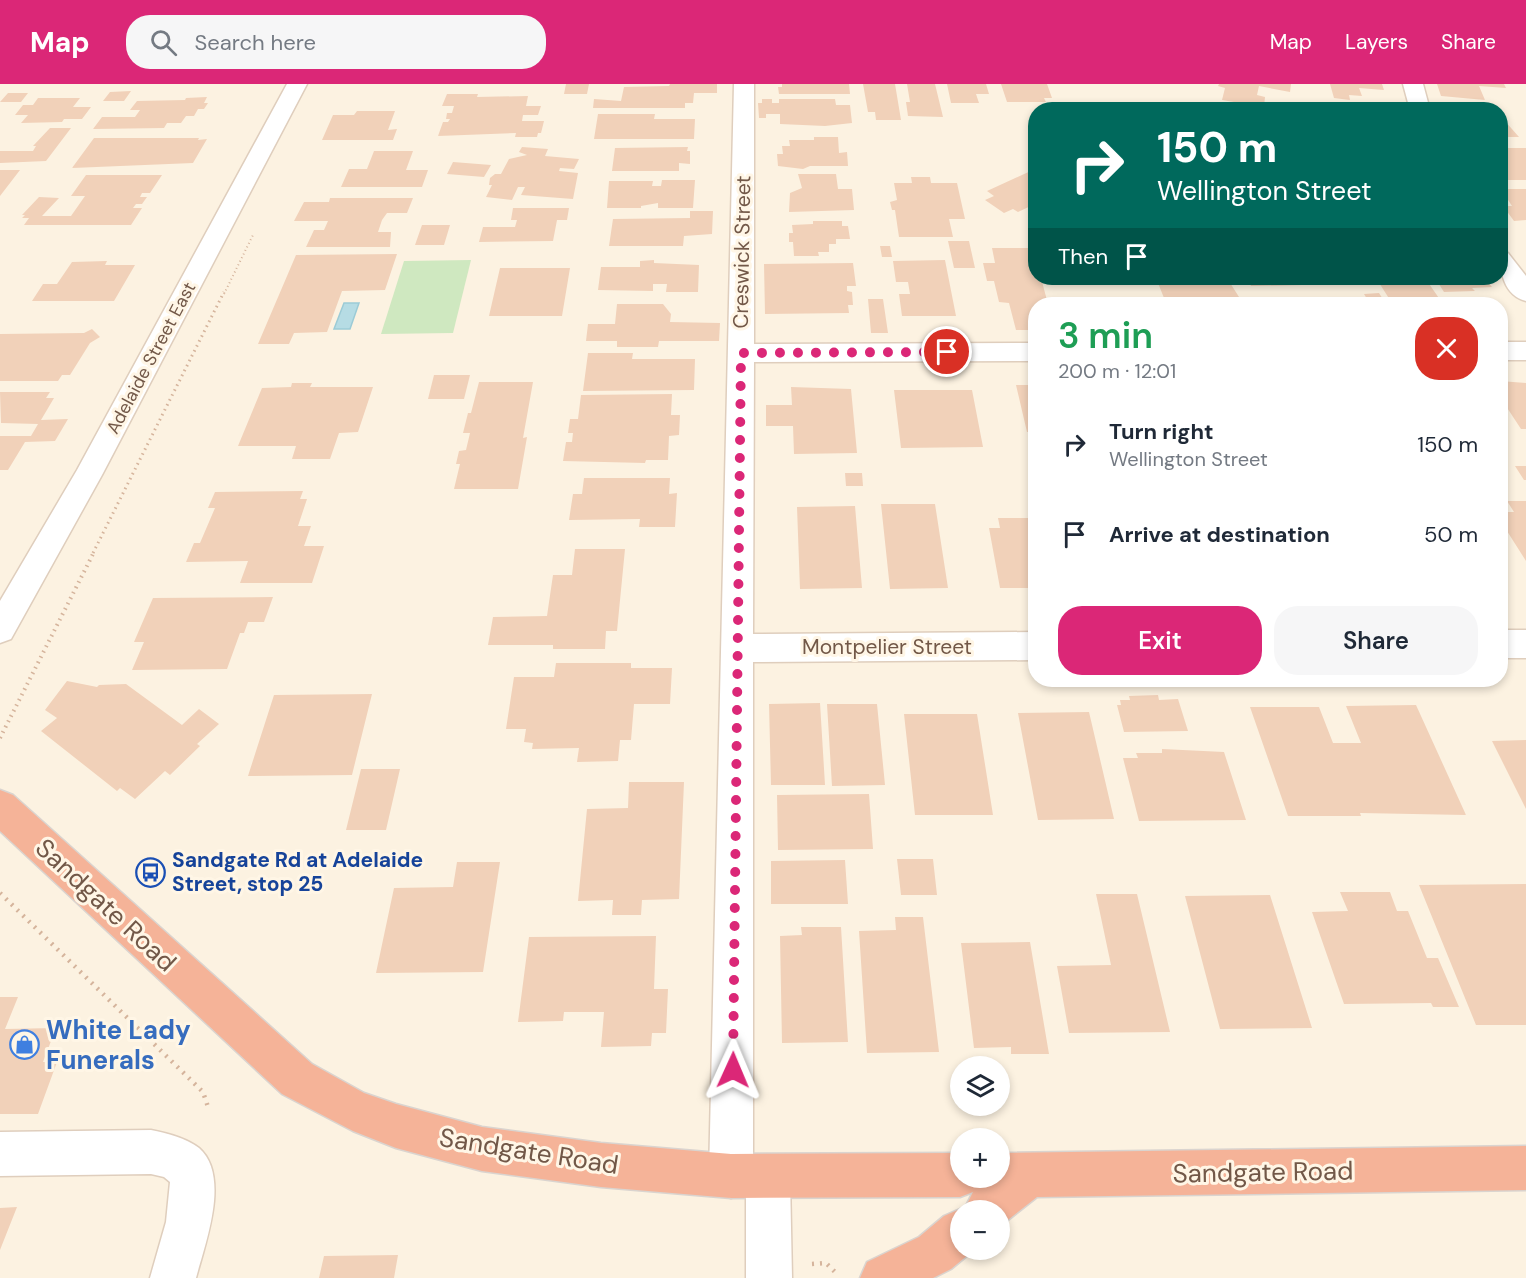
<!DOCTYPE html>
<meta charset="utf-8">
<style>
:root{--surface:#fff;--page:#f6f6f7;--text:#1f2937;--muted:#747a83;--accent:#db2777}
body{margin:0;font-family:"DM Sans",sans-serif;background:var(--page);color:var(--text);height:100vh;display:flex;flex-direction:column;font-size:22px;white-space:nowrap}
*{box-sizing:border-box;margin:0}
p{font-size:20px;color:var(--muted)}
.icon{flex:none;width:33px;height:33px;fill:none;stroke:currentColor;stroke-width:2;stroke-linecap:round;stroke-linejoin:round}
.map{position:relative;flex:1;overflow:hidden}
.panel{position:absolute;left:1028px;top:213px;width:480px;height:390px;display:flex;flex-direction:column;background:var(--surface);border-radius:24px;box-shadow:0 3px 9px #0003}
.panel>*{flex:none}
.banner{position:absolute;left:1028px;top:18px;width:480px;height:183px;border-radius:24px;box-shadow:0 3px 9px #0003;background:#00695c;color:#fff;overflow:hidden}
.fabs{position:absolute;left:950px;top:972px;display:grid;gap:12px}
.fabs a{display:grid;place-items:center;width:60px;height:60px;border-radius:50%;background:var(--surface);box-shadow:0 3px 9px #0003;font-size:30px}
.pin{position:absolute;display:grid;place-items:center;width:51px;height:51px;color:#fff;margin:-26px;border:3px solid #fff;border-radius:50%;box-shadow:0 2px 6px #0007}
.me{position:absolute;width:66px;margin:-33px;rotate:1deg;stroke-linejoin:round;filter:drop-shadow(0 0 4px #0008)}
.turn{display:flex;align-items:center;gap:21px;height:126px;padding:0 30px;font-size:27px}
.turn .icon{width:78px;height:78px;stroke-width:2.5}
.turn b{display:block;font-size:42px;line-height:51px}
.then{display:flex;align-items:center;height:57px;padding:0 30px;background:#0003;gap:12px;font-size:22px}
.round{display:grid;place-items:center;flex:none;width:63px;height:63px;border-radius:24px;background:var(--page)}
.overview{display:flex;align-items:center;justify-content:space-between;height:102px;padding:0 30px}
h1{font-size:36px;font-weight:600;line-height:45px;color:#1e9e55}
.cta{display:flex;gap:12px;margin-top:auto;padding:12px 30px}
.cta a{flex:1;height:69px;border-radius:24px;background:var(--accent);color:#fff;font-size:24px;font-weight:600;line-height:69px;text-align:center}
.cta a+a{background:var(--page);color:var(--text)}
ul{padding:0;list-style:none}
li{display:flex;align-items:center;gap:18px;height:90px;padding:0 30px}
li div{flex:1}
li b{display:block;font-size:22px}
li em{font-style:normal}
header{display:flex;align-items:center;gap:36px;box-sizing:border-box;height:84px;padding:0 30px;background:var(--accent);color:#fff}
header strong{font-size:28px}
nav{display:flex;gap:33px;margin-inline-start:auto;font-size:21px}
.search{width:420px;height:54px;background:var(--page);display:flex;align-items:center;gap:15px;box-sizing:border-box;padding:0 21px;border-radius:24px;color:var(--muted);font-size:22px}
.map>svg:first-child{display:block}
</style>
<header>
<strong>Map</strong>
<div class="search"><svg class="icon" aria-label="search" viewBox="0 0 24 24"><circle cx="10" cy="10" r="6"/><path d="M15 15l6 6"/></svg>Search here</div>
<nav><a>Map</a><a>Layers</a><a>Share</a></nav>
</header>
<div class="map">
<svg width="1526" height="1194" viewBox="0 0 1526 1194">
<rect width="100%" height="100%" fill="#fcf2e1"/>
<path fill="#cfe8c0" d="M471,176L453,249L381,250L404,177Z"/>
<path fill="#b6dce4" stroke="#9ccbd6" stroke-width="1.5" d="M344,219H359L350,245H334Z"/>
<path fill="#f1d1b9" d="M566,0H589L587,10H564Z
M670,0H717V9H694L693,19H685V24H593L594,15L621,17L624,3L669,2Z
M782,0H849L850,10H779L778,3H782Z
M863,0H895L901,36H876L875,28H868Z
M907,0H935L943,33L908,32L906,18H910Z
M947,0H986L989,10H976L979,19H951Z
M1001,0H1047L1052,14H1044L1046,18H1007Z
M1219,0H1291L1290,8L1259,2L1257,11L1265,13L1264,23L1222,16L1225,4L1218,2Z
M1330,0H1382L1384,6L1359,4L1362,12L1349,11L1350,16L1334,14Z
M1437,0H1504L1506,4L1479,2L1485,16L1441,12Z
M131,7L124,17H103L110,8Z
M8,9H28L21,18H0Z
M447,10H478L477,13L528,12L526,22H541L538,31H523L522,37H544L541,49H538L537,53H515L516,49L438,52L443,38H448L450,35H446L447,29H452L454,22H442Z
M207,13L204,19H208L204,25H198L194,32H186L181,39H167L164,44L93,45L102,33H135L140,26H130L137,17L185,16L186,14Z
M38,14H80L73,23H91L82,35H64L62,38L21,39L28,31H15L23,21H33Z
M762,15H772V19H779V15H835L836,21H850L852,39L825,42L780,40V30H766V34H759L758,19H762Z
M1320,19L1337,21L1338,26H1321Z
M357,27H395L388,46L397,45L393,56H322L333,31H354Z
M598,30H655L654,35H695L694,55H594Z
M1500,36H1504L1519,53H1502L1505,56H1500Z
M50,44H71L46,77L0,79V67H33L36,62H33Z
M814,53H838L839,69L847,68L848,82H810L803,85L778,82L777,70H783L782,62H790L789,56H814Z
M94,54H199L198,56L207,55L193,79L72,84Z
M522,63L548,65L545,72L579,75L574,85L560,84L559,87L578,89L573,115L521,111L525,103H518L512,116L486,113L492,101H489L490,94L495,90H501L509,75L527,71L519,68Z
M688,63L687,67H690V80L679,79V87H612L615,64Z
M1500,64H1526V96H1500Z
M374,67H413L406,86H428L422,103H341L349,85H367Z
M453,78L491,81L484,93L447,90Z
M1035,85V120L1018,128L1013,125L1004,129L985,116L994,112L987,107Z
M0,86H20L0,112Z
M798,90H836L838,105H852L854,126L789,128L790,109L802,104Z
M86,91H162L150,109H142L140,113H147L142,120H136L133,124H142L131,141H24L29,134H22L25,131H22L39,113L59,114L42,132H71L85,112H71Z
M911,93H930L931,99H957L965,135H949L953,153H899L895,126H892L890,118L897,116L894,99H912Z
M662,96H695L693,124H658V119L641,122V124H607L609,97H653L652,102H661Z
M1501,105H1526V136L1514,137L1503,122H1512Z
M330,114H413L407,129H387L382,136L378,148H391L390,163H306L314,146H324L328,137H294L304,118H329Z
M513,124H569L567,136H557L553,157L479,158L483,143H515L517,136H511Z
M690,127H713L712,150L684,152L683,162H609L613,135L690,134Z
M813,137H842V142H848L850,155H836V160H829V168H818L819,172H794L793,158H789V149H793L792,141L813,140Z
M422,141H450L444,161H415Z
M948,157H969L975,184H954Z
M880,162H890L892,173H882Z
M992,164H1030L1035,180V194H1041L1048,220H1035V246H1016L1009,219L999,218L994,197H987L983,179H995Z
M397,170L385,206L342,207L327,248L294,249L289,260H258L296,171Z
M654,176V179L699,181L698,208H666L667,200H653V207L598,206L601,183H640V177Z
M945,176L956,232H902L899,210H910L908,198H896L893,177Z
M107,177L105,181H135L114,217H32L43,200H57L72,178Z
M853,179L856,202H847V207L852,208L853,221H848L849,229L765,230L764,180Z
M500,184H570L562,232H489Z
M1156,194H1227L1239,213H1232L1235,220L1190,218L1188,213L1164,214Z
M1247,194H1298L1303,201L1251,202Z
M1322,194H1358L1359,196H1324Z
M1376,194H1425L1443,220H1396L1393,216H1390Z
M1435,194H1485L1492,203L1472,204L1475,207L1444,208Z
M1379,209L1386,220H1370L1364,210Z
M868,215H883L888,249H871Z
M617,220H663L671,230L670,238L720,239L719,257H659L658,263H617V257H586L588,240H615Z
M92,245L100,253L90,259L70,291H62L58,297H0V250L84,249Z
M588,269H633L632,275H695L694,306L583,307Z
M434,291H470L464,315H428Z
M1500,297L1526,299V345H1521L1500,313Z
M479,298H533L523,354L527,353L518,405H454L460,380H456L459,367L466,366L470,349H463L468,329H471Z
M292,299H312L310,303H373L358,348L339,349L330,375H292L296,362H238L262,304L291,303Z
M1016,301H1035V348H1027Z
M791,303L851,305L857,369L794,370L793,342H766V321H792Z
M894,306H972L983,363L901,364Z
M0,308H50L46,314H54L41,336L68,335L55,357L25,358L8,386H0V352H31L38,340L1,339Z
M672,310L671,331H680L679,351L669,352L668,376H646L645,379L563,377L566,358H572L573,349H568L570,335H578L581,311Z
M1515,382H1526V396H1524Z
M845,389H862L863,402H846Z
M584,394H670L669,410L677,409L675,443H639L640,435L569,436L573,410H582Z
M303,407L300,415H307L298,442H311L304,462H324L312,499H240L248,477L186,478L194,459H200L215,424H208L215,408Z
M1507,417H1526V477L1500,436V428H1514Z
M881,420H935L948,504L890,505Z
M855,422L862,504L800,505L797,423Z
M998,434H1035V504H1000L989,444H1000Z
M575,465H625L617,547H606L605,565H553V561H488L493,533L547,532L553,491H572Z
M273,513L264,538H248L244,549H240L227,585L132,586L144,558H134L153,514Z
M556,579H631V584H672L670,620H634L631,656H620L618,677L577,678L579,664L532,665L533,659L524,658L526,645H506L514,593H554Z
M67,597L97,603L99,601L126,600L182,641L199,625L219,640L197,660L200,662L170,691L165,687L135,715L120,704L117,707L41,647L57,634L45,626Z
M372,610L352,691L248,692L274,611Z
M1158,611L1159,616L1178,615L1188,647L1124,648L1117,621H1121L1120,616H1130L1129,612Z
M820,619L825,701H771L769,620Z
M827,620H877L885,701L832,702Z
M1416,621L1466,731L1360,729L1361,732H1288L1250,623H1319L1333,659H1361L1346,622Z
M1089,628L1114,735L1038,736L1018,629Z
M904,630H977L993,731H915Z
M1526,656V725L1492,657Z
M1162,665L1224,668L1246,736L1139,737L1123,674H1138L1136,669H1162Z
M361,685H400L386,746H346Z
M629,698H684L679,815L642,816L641,831H612L613,816L578,817L587,725L628,724Z
M869,710L873,765L778,766L777,711Z
M897,775H933L937,811H901Z
M845,776L848,820H771V777Z
M457,778H500L483,888L376,889L394,804L453,803Z
M1526,800V941H1476L1419,801Z
M1340,808H1390L1397,827H1408L1427,874H1438L1459,923H1433L1431,919L1344,920L1312,828L1348,827Z
M1096,810H1137L1170,948L1069,949L1057,882L1111,881Z
M1270,811L1312,944L1220,945L1185,812Z
M895,833H923L939,968L867,969L859,847L896,846Z
M801,843H841L848,958L782,959L780,852L802,851Z
M656,852L654,905H668L666,949H652L651,962L601,963L604,928H564L563,937L518,938L529,853Z
M1030,858L1049,970H1011V963L974,964L961,859Z
M0,913H18L5,945L56,944L43,978H57L38,1030H0Z
M17,1123L0,1166V1124Z
M398,1171L394,1194H319L324,1172Z"/>
<g fill="none" stroke-linecap="round" stroke-linejoin="round">
<defs>
<path id="minor" d="M287,0H307L102,391L11,555L0,559V517L77,386Z
M734,0H754V260L1035,259V277L754,278L753,550L1035,548V576L753,578V1077L768,1071L784,1077L790,1093L792,1194H746V1108L731,1114L715,1108L709,1092Z
M1403,0H1423L1430,26H1410Z
M1500,167L1508,169L1526,192V217C1503,211 1500,187 1500,167Z
M1500,258H1526V276H1500Z
M1500,546H1526V574H1500Z
M151,1046C167,1049 186,1054 199,1064C231,1092 205,1160 196,1194H150L166,1138L170,1098L164,1093L151,1090L0,1092V1048Z"/>
<path id="highway" d="M0,706L13,711L312,980L364,1009L396,1020L482,1043L601,1059L731,1070L960,1069V1094H999V1069L1526,1062V1106L1037,1113L999,1143V1126H964L973,1108L960,1113L731,1114L601,1103L482,1087L396,1064L353,1047L282,1010L0,747Z
M960,1125L963,1126H960V1166H974L951,1185L933,1194H860L867,1178L919,1153L944,1132Z"/>
</defs>
<use href="#minor" stroke="#dfcebd" stroke-width="3"/>
<use href="#highway" stroke="#dad4cf" stroke-width="3"/>
<path stroke="#d5b49c" stroke-width="2" stroke-dasharray="1 3" stroke-linecap="butt" d="M224,210L253,151"/>
<path stroke="#d5b49c" stroke-width="3" stroke-dasharray="1.5 4" stroke-linecap="butt" d="M93,469L224,208"/>
<path stroke="#d5b49c" stroke-width="4" stroke-dasharray="1.5 4.5" stroke-linecap="butt" d="M0,654L94,468"/>
<path stroke="#d5b49c" stroke-width="4.5" stroke-dasharray="2 6" stroke-linecap="butt" d="M0,809L203,1008L209,1026
M812,1180L826,1179L835,1188"/>
<use href="#minor" fill="#fff" fill-rule="evenodd"/>
<use href="#highway" fill="#f5b398" fill-rule="evenodd"/>
</g>
<g fill="none" stroke-linecap="round" stroke-linejoin="round">
<path stroke="#db2777" stroke-width="10" stroke-dasharray="0 18" d="M733,986L741,269L947,268"/>
</g>
<defs>
<symbol id="bus-ring" viewBox="-11 -11 22 22"><circle r="9.5" fill="#fff6e6" stroke="#1a4fb4" stroke-width="1.5"/><path d="M-5-6H5V4H4V6H2V4H-2V6H-4V4H-5ZM-3.5-4V0h7V-4ZM-3.5 1.2v1.5H-2V1.2ZM2 1.2v1.5H3.5V1.2Z" fill="#1a4fb4"/></symbol>
<symbol id="shop-ring" viewBox="-11 -11 22 22"><circle r="9.5" fill="#fff6e6" stroke="#3f7fe0" stroke-width="1.5"/><path d="M-5-2.5h2.3a2.7 3.5 0 0 1 5.4 0H5L5.5 6h-11ZM-1.5-2.5h3a1.5 2.3 0 0 0-3 0Z" fill="#3f7fe0"/></symbol>
</defs>
<g fill-rule="evenodd">
<use href="#bus-ring" x="134" y="772" width="33" height="33"/>
<use href="#shop-ring" x="8" y="944" width="33" height="33"/>
</g>
<g text-anchor="middle" stroke-width="6" stroke-linejoin="round" paint-order="stroke">
<g font-size="18" fill="#725848" stroke="#fff6e6">
<text transform="translate(151 274) rotate(-62)" y="6">Adelaide Street East</text>
</g>
<g font-size="21" fill="#725848" stroke="#fff6e6">
<text transform="translate(742 168) rotate(-89)" y="7">Creswick Street</text>
<text x="887" y="570">Montpelier Street</text>
</g>
<g font-size="21" font-weight="bold" fill="#164399" stroke="#fff6e6" text-anchor="start">
<text x="172" y="783">Sandgate Rd at Adelaide<tspan x="172" dy="24">Street, stop 25</tspan></text>
</g>
<g font-size="26" fill="#725848" stroke="#fff6e6">
<text transform="translate(106 821) rotate(43)" y="9">Sandgate Road</text>
<text transform="translate(529 1067) rotate(9)" y="9">Sandgate Road</text>
<text transform="translate(1263 1088) rotate(-1)" y="9">Sandgate Road</text>
</g>
<g font-size="26" font-weight="bold" fill="#366cbe" stroke="#fff6e6" text-anchor="start">
<text x="46" y="955">White Lady<tspan x="46" dy="30">Funerals</tspan></text>
</g>
</g>
</svg>
<div class="fabs">
<a><svg class="icon" aria-label="layers" viewBox="0 0 24 24"><path d="M12 4l9 5-9 5-9-5zM3 14l9 5 9-5"/></svg></a>
<a>+</a>
<a>−</a>
</div>
<div class="pin" style="left:947px;top:268px;background:#d93025"><svg class="icon" aria-label="arrive" viewBox="0 0 24 24"><path d="M6 21V4h12l-3 4 3 4H6"/></svg></div>
<svg class="me" style="left:733px;top:986px" viewBox="-20 -20 40 40"><path d="M0-17L14 15 0 8-14 15z" fill="#db2777" stroke="#fff" stroke-width="4"/></svg>
<div class="banner">
<div class="turn"><svg class="icon" aria-label="right" viewBox="0 0 24 24"><path d="M7 20v-9h11M14 6l5 5-5 5"/></svg><div><b>150 m</b>Wellington Street</div></div>
<div class="then">Then<svg class="icon" aria-label="arrive" viewBox="0 0 24 24"><path d="M6 21V4h12l-3 4 3 4H6"/></svg></div>
</div>
<section class="panel">
<div class="overview"><div><h1>3 min</h1><p>200 m · 12:01</p></div><a class="round" style="background:#d93025;color:#fff"><svg class="icon" aria-label="close" viewBox="0 0 24 24"><path d="M6 6l12 12M18 6L6 18"/></svg></a></div>
<ul>
<li><svg class="icon" aria-label="right" viewBox="0 0 24 24"><path d="M7 20v-9h11M14 6l5 5-5 5"/></svg><div><b>Turn right</b><p>Wellington Street</p></div><em>150 m</em></li>
<li><svg class="icon" aria-label="arrive" viewBox="0 0 24 24"><path d="M6 21V4h12l-3 4 3 4H6"/></svg><div><b>Arrive at destination</b></div><em>50 m</em></li>
</ul>
<div class="cta"><a>Exit</a><a>Share</a></div>
</section>
</div>
